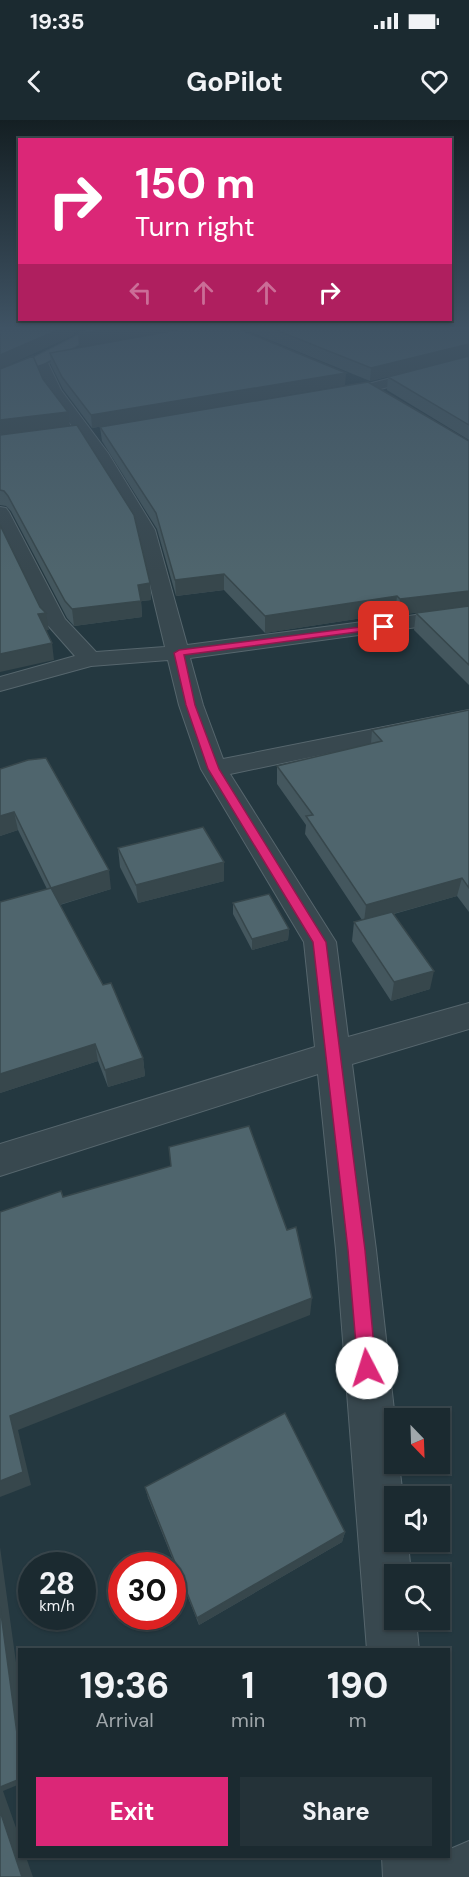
<!DOCTYPE html>
<style>
:root{--surface:#1b2a30;--page:#243238;--text:#f1f3f6;--muted:#a0a7ab;--line:#39464c;--accent:#db2777}
body{margin:0;font-family:"DM Sans",sans-serif;background:var(--page);color:var(--text);height:100vh;display:flex;flex-direction:column;font-size:22px;white-space:nowrap}
*{box-sizing:border-box;margin:0}
p{font-size:20px;color:var(--muted)}
.icon{flex:none;width:33px;height:33px;fill:none;stroke:currentColor;stroke-width:2;stroke-linecap:round;stroke-linejoin:round}
.map{position:relative;flex:1;overflow:hidden}
.panel{position:absolute;left:18px;top:1528px;width:432px;height:210px;display:flex;flex-direction:column;background:var(--surface);border-radius:0px;box-shadow:0 2px 4px #0004,0 0 0 2px var(--line)}
.panel>*{flex:none}
.banner{position:absolute;left:18px;top:18px;width:434px;height:183px;border-radius:0px;box-shadow:0 2px 4px #0004,0 0 0 2px var(--line);background:#db2777;color:#fff;overflow:hidden}
.needle{width:39px;rotate:157deg}
.fabs{position:absolute;left:384px;top:1288px;display:grid;gap:12px}
.fabs a{display:grid;place-items:center;width:66px;height:66px;border-radius:0px;background:var(--surface);box-shadow:0 2px 4px #0004,0 0 0 2px var(--line);font-size:30px}
.speed{position:absolute;left:18px;top:1432px;display:flex;gap:12px;font-size:30px;font-weight:700;text-align:center}
.speed>*{display:grid;place-content:center;width:78px;height:78px;border-radius:50%;background:var(--surface);box-shadow:0 2px 4px #0004,0 0 0 2px var(--line);line-height:1}
.speed small{font-size:15px;font-weight:400}
.speed .limit{border:9px solid #d22;background:#fff;color:#111}
.pin{position:absolute;display:grid;place-items:center;width:51px;height:51px;color:#fff;margin:-26px;border-radius:12px;box-shadow:0 3px 9px #0006}
.me{position:absolute;width:66px;margin:-33px;rotate:355deg;stroke-linejoin:round;filter:drop-shadow(0 0 4px #0008)}
.turn{display:flex;align-items:center;gap:21px;height:126px;padding:0 18px;font-size:27px}
.turn .icon{width:78px;height:78px;stroke-width:2.5}
.turn b{display:block;font-size:42px;line-height:51px}
.lanes{display:flex;align-items:center;height:57px;padding:0 18px;background:#0003;justify-content:center;gap:30px;direction:ltr}
.lanes .off{opacity:.35}
.eta{display:flex;justify-content:space-evenly;align-items:center;height:102px;text-align:center}
.eta b{font-size:36px;font-weight:700;line-height:42px}
.primary-button{display:flex;gap:12px;margin-top:auto;padding:12px 18px}
.primary-button a{flex:1;height:69px;border-radius:0px;background:var(--accent);color:#fff;font-size:24px;font-weight:700;line-height:69px;text-align:center}
.primary-button a+a{background:var(--page);color:var(--text)}
.status{display:flex;justify-content:space-between;align-items:center;height:42px;padding:0 30px;background:var(--surface);direction:ltr}
.status svg{height:16px;fill:currentColor}
header{display:flex;justify-content:space-between;align-items:center;height:78px;padding:0 18px;background:var(--surface);font-size:27px;font-weight:700}
.map>svg:first-child{display:block}
</style>
<div class="status"><b>19:35</b><svg viewBox="0 0 49 12"><path d="M0 12V9h3v3zM5 12V6h3v6zM10 12V3h3v9zM15 12V0h3v12zM26 1h20v11H26zM47 4h2v5h-2z"/></svg></div>
<header><svg class="icon" aria-label="back" viewBox="0 0 24 24"><path d="M15 5l-7 7 7 7"/></svg>GoPilot<svg class="icon" aria-label="heart" viewBox="0 0 24 24"><path d="M12 20l-8-8c-3-5 5-10 8-4 3-6 11-1 8 4z"/></svg></header>
<div class="map">
<svg width="469" height="1757" viewBox="0 0 469 1757">
<rect width="100%" height="100%" fill="#243840"/>
<g fill="none" stroke-linecap="round" stroke-linejoin="round">
<defs>
<path id="minor" d="M82,229L89,233L87,236L48,243L61,270L108,333L155,410L187,525L469,488V500L190,538L203,585L223,639L469,590V604L230,654L336,822L348,917L469,883V909L352,944L376,1130L395,1299L394,1344H399L403,1377H394V1422H408L411,1455H394V1500H416L419,1530H367L336,1130L318,954L0,1056V1024L315,927L304,822L201,649L179,585L168,540L91,546L0,571V557L75,536L45,502L0,410V387L6,388L9,392L65,499L96,532L165,527L137,410L92,334L47,271L33,240L40,236Z
M469,238V246L369,272L331,279L324,275L326,272L368,264Z
M469,1721V1757H383L382,1737H448V1730Z"/>
<path id="major" d="M97,206H112L45,243L0,260V251L35,237Z"/>
</defs>
<use href="#minor" stroke="#56666d" stroke-width="2"/>
<use href="#major" stroke="#44555c" stroke-width="2"/>
<use href="#minor" fill="#38484f" fill-rule="evenodd"/>
<use href="#major" fill="#56686f" fill-rule="evenodd"/>
</g>
<path fill="#44575e" d="M236,206H469V320L387,270L388,257L423,248L370,261Z
M50,233L345,265L92,308L63,269L51,245Z
M43,259L70,306L150,463L151,480L141,481L142,497L74,506L67,498L11,391L6,386L0,385V315Z
M100,307L469,321V565L414,510L416,493L448,489L397,495L395,493L265,513L224,470L176,476L157,409L102,321Z
M469,590V792L457,776L394,794L430,869L391,881L352,821L354,802L362,800L305,714L306,705L277,664V646L371,624L372,610Z
M0,649L111,769L60,785L143,938L145,956L108,967L98,941L0,973V782L47,769L18,710L0,716Z
M118,728L224,742V761L138,783L120,747Z
M233,783L289,809L288,820L252,830L233,794Z
M145,1367L345,1412L342,1422L199,1505L148,1378Z"/>
<path fill="#37474c" d="M67,206H73L74,215L0,249V235Z
M86,206H93L86,209Z
M128,206H197L79,227L78,214Z
M469,224V237L370,261L371,248Z
M346,253L345,265L92,308L91,295Z
M68,292L70,306L0,315V300Z
M224,454V470L176,476L175,460Z
M150,463L151,480L141,481L142,497L74,506L72,489L138,465Z
M469,471V486L397,495L400,479Z
M397,476L395,493L265,513V496Z
M46,493L49,510L41,511L38,494Z
M52,523L54,540L0,552V534Z
M14,692L18,710L0,716V696Z
M224,742V761L138,783L136,765Z
M109,750L111,769L55,786L51,768Z
M462,758L457,776L364,802L366,785Z
M289,809L288,820L252,830V819Z
M434,851L430,869L391,881L394,862Z
M95,924L98,941L0,973V954Z
M143,938L145,956L108,967L105,950Z
M312,1178L310,1195L18,1310L31,1365L0,1377V1361L10,1296Z
M345,1412L342,1422L199,1505L197,1498Z
M0,1427L20,1571V1636L0,1486Z
M20,1659V1664L3,1671L20,1719V1737H26L33,1757H22L0,1691V1667Z"/>
<path fill="#4f656d" stroke="#37474c" stroke-width="1.5" d="M0,206H67L0,235Z
M94,206H128L78,214Z
M199,206H232L346,253L91,295L62,257L50,233Z
M266,206H469V224L371,248Z
M33,236L43,259L68,292L0,300V249Z
M469,236V305L388,257Z
M368,262L469,321V471L400,479L397,476L265,496L224,454L175,460L156,393L100,307Z
M77,305L134,395L150,463L138,465L141,481L72,489L65,481L8,376L4,371L0,370V315Z
M0,405L40,487L46,493L38,494L52,523L0,534Z
M469,486V545L416,493Z
M469,590V768L462,758L366,785L306,696L313,695L277,646L382,621L372,610Z
M46,638L109,750L51,768L14,692L0,696V649L28,640Z
M203,707L224,742L136,765L118,728Z
M51,768L103,865L111,863L143,938L105,950L95,924L0,954V782Z
M269,774L289,809L252,819L233,783Z
M392,792L434,851L394,862L354,802Z
M249,1006L287,1110L296,1107L312,1178L10,1296L23,1352L0,1361V1092L61,1071L63,1077L171,1046L169,1027Z
M285,1293L345,1412L197,1498L145,1367Z
M0,1486L20,1636V1659L0,1667Z
M0,1691L22,1757H0Z"/>
<linearGradient id="sky" x2="0" y2="1"><stop stop-color="#141f23"/><stop offset="0.46" stop-color="#3f5364"/><stop offset="1" stop-color="#3f5364" stop-opacity="0"/></linearGradient>
<rect width="469" height="452" fill="url(#sky)"/>
<path fill="#db2777" stroke="#8e194d" stroke-width="1.5" d="M384,504L388,507L387,508L184,535L195,585L219,649L326,822L365,1130L376,1248L373,1254L367,1257L360,1254L358,1248L348,1130L313,822L208,649L186,585L174,533L179,530Z"/>
</svg>
<div class="fabs">
<a><svg class="needle" viewBox="-14 -14 28 28"><path d="M0-13l5 13h-10z" fill="#e53935"/><path d="M0 13l5-13h-10z" fill="#a0a7ab"/></svg></a>
<a><svg class="icon" aria-label="sound" viewBox="0 0 24 24"><path d="M4 9h4l5-4v14l-5-4H4zM17 9q2 3 0 6"/></svg></a>
<a><svg class="icon" aria-label="search" viewBox="0 0 24 24"><circle cx="10" cy="10" r="6"/><path d="M15 15l6 6"/></svg></a>
</div>
<div class="speed"><div>28<small>km/h</small></div><div class="limit">30</div></div>
<div class="pin" style="left:384px;top:507px;background:#d93025"><svg class="icon" aria-label="arrive" viewBox="0 0 24 24"><path d="M6 21V4h12l-3 4 3 4H6"/></svg></div>
<svg class="me" style="left:367px;top:1248px" viewBox="-20 -20 40 40"><circle r="19" fill="#fff"/><path d="M0-13L10 11 0 6-10 11z" fill="#db2777"/></svg>
<div class="banner">
<div class="turn"><svg class="icon" aria-label="right" viewBox="0 0 24 24"><path d="M7 20v-9h11M14 6l5 5-5 5"/></svg><div><b>150 m</b>Turn right</div></div>
<div class="lanes"><svg class="icon off" aria-label="left" viewBox="0 0 24 24"><path d="M17 20v-9H6M10 6l-5 5 5 5"/></svg><svg class="icon off" aria-label="ahead" viewBox="0 0 24 24"><path d="M12 20V5M6 11l6-6 6 6"/></svg><svg class="icon off" aria-label="ahead" viewBox="0 0 24 24"><path d="M12 20V5M6 11l6-6 6 6"/></svg><svg class="icon" aria-label="right" viewBox="0 0 24 24"><path d="M7 20v-9h11M14 6l5 5-5 5"/></svg></div>
</div>
<section class="panel">
<div class="eta">
<div><b>19:36</b><p>Arrival</p></div>
<div><b>1</b><p>min</p></div>
<div><b>190</b><p>m</p></div>
</div>
<div class="primary-button"><a>Exit</a><a>Share</a></div>
</section>
</div>
